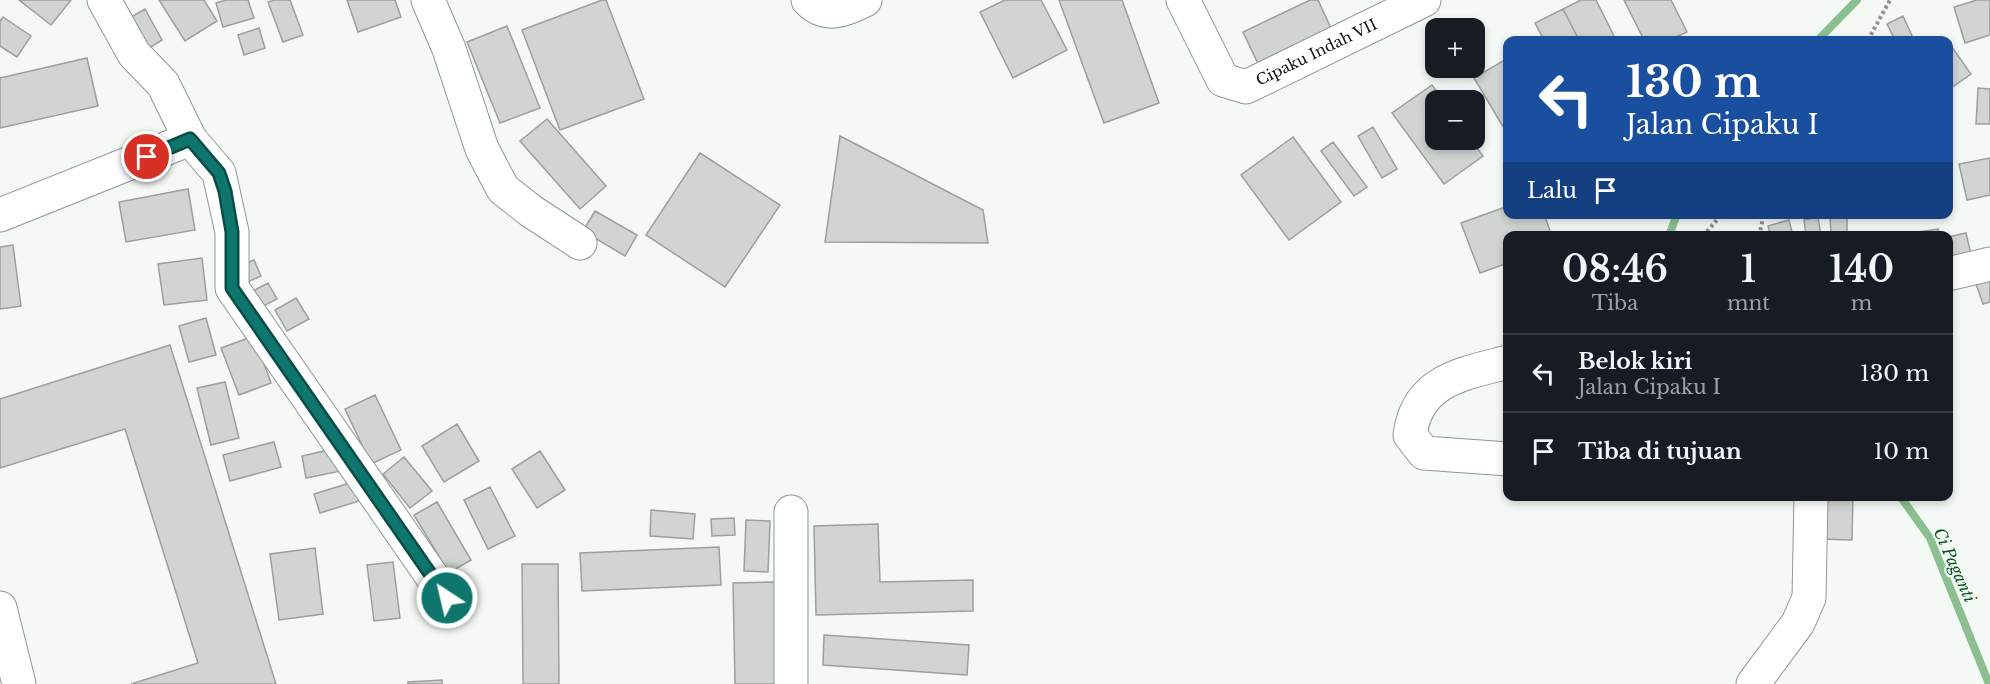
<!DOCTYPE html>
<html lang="id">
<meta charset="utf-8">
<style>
:root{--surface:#171b24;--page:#20242c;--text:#f1f3f6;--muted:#9ea1a6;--line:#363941}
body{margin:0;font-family:"Libre Baskerville",serif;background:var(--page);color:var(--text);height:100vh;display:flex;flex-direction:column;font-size:22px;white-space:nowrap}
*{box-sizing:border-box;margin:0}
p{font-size:20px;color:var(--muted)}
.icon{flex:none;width:33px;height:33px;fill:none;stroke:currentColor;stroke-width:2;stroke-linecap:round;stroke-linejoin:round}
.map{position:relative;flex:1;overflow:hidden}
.panel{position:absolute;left:1503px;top:231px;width:450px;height:270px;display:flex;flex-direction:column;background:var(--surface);border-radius:12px;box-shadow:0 3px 9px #0003}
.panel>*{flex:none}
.hud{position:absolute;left:1503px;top:36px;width:450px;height:183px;border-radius:12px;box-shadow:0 3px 9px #0003;background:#1a4fa0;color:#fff;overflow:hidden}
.buttons{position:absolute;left:1425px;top:18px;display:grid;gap:12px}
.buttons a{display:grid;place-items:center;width:60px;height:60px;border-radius:12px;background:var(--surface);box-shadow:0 3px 9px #0003;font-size:30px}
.pin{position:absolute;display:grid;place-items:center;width:51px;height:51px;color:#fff;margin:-26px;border:3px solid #fff;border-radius:50%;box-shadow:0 2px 6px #0007}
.me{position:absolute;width:66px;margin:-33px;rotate:325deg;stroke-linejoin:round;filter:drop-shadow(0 0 4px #0008)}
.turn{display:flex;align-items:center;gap:21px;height:126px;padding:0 24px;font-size:27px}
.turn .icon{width:78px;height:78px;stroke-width:2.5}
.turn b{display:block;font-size:42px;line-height:51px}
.then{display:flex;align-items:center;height:57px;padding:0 24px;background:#0003;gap:12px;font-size:22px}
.eta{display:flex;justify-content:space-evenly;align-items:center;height:102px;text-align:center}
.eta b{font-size:36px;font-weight:600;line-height:42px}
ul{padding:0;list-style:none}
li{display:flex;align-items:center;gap:18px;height:78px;padding:0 24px;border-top:2px solid var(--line)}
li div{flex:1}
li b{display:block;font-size:22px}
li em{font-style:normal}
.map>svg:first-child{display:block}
</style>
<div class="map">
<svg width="1990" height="684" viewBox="0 0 1990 684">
<rect width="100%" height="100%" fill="#f5f9f5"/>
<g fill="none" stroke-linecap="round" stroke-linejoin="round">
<path stroke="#8bbf90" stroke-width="8" d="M1818,40L1857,0
M1669,236L1677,214
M1900,496L1930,538L1989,684"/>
</g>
<path fill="#d0d5d1" stroke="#9ca09c" stroke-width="1.5" d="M19,0H71L51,25Z
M159,0H204L217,21L185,41Z
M226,0H248L254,18L223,27L216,3Z
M274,0H290L303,35L283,42L268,2Z
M347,0H395L401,17L358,32Z
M602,0H606L644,99L560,130L522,30Z
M1005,0H1041L1067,50L1013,78L980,12Z
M1059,0H1122L1159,103L1104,123Z
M1310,0H1318L1335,37L1262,72L1243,32Z
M1581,0H1596L1616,40H1579L1563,9Z
M1624,0H1671L1687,32L1670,40H1644Z
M1977,0H1990V35L1965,43L1954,7Z
M145,9L162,40L148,49L131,17Z
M1563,9L1579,40H1544L1535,23Z
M1903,16L1914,40H1895L1887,24Z
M3,17L31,36L17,57L0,46V21Z
M507,26L540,108L500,123L467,42Z
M259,28L265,48L244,55L238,35Z
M1949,43L1971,74L1948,90V44Z
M87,58L98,106L0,128V78Z
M1508,58V135L1474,78Z
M1432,85L1443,100H1436V140H1471L1483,156L1444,184L1392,113Z
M1978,88L1990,89V124H1976Z
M547,119L606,186L580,209L520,141Z
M1373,127L1397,169L1382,178L1358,136Z
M840,136L983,210L988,243L825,242Z
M1293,137L1341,202L1289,240L1241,175Z
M1333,142L1367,187L1354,196L1321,151Z
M700,153L780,205L725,287L646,235Z
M1990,158V195L1967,200L1959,164Z
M188,189L195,230L126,242L119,202Z
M1508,206V214H1544L1552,236H1508V263L1480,273L1461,223Z
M595,211L637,235L625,256L583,231Z
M1830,214H1847V236H1831Z
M1818,217L1821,236H1806L1804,220Z
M1789,220L1793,236H1771L1768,226Z
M1938,229L1939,236H1918V232Z
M1966,233L1972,259L1954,263L1948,237Z
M13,245L21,306L0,309V247Z
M202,258L207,300L164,305L158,264Z
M254,260L261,276L243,284L236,267Z
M1990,276V302L1983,304L1975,281Z
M268,283L277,299L253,311L245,295Z
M296,298L309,319L287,331L275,310Z
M206,318L216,355L189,362L179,326Z
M254,336L271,383L239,395L221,348Z
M170,345L276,684H131L198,663L125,429L0,468V399Z
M225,382L239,438L211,445L197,388Z
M375,395L401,450L371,464L345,409Z
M457,424L479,461L444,482L422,446Z
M274,442L281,467L230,481L223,455Z
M337,448L341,471L306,478L302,456Z
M540,451L565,490L537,508L512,469Z
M404,457L432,491L410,508L383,474Z
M353,482L359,501L320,513L314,494Z
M490,487L515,536L488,549L464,500Z
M1821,496H1853L1852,540L1820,539Z
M437,502L471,560L449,573L414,515Z
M651,510L695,514L693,539L650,536Z
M734,518L735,535L712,536L711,519Z
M746,520L770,521L768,572L744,571Z
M878,524L880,582L973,580V611L816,615L814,526Z
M719,547L721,585L582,591L580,553Z
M315,548L323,614L279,620L270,554Z
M393,562L400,618L374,621L367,565Z
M522,564H558L559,684H523Z
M775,582L776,684H735L733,583Z
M824,635L969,645L967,675L823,665Z
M442,680V684H408V682Z"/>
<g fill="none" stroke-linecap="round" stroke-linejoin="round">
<defs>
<g id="minor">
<path d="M104,0L134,54L163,84L190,139L219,173L232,232V288L447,598"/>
<path d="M428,0L449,49L482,149L503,189L531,211L580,243"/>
<path d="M808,0C826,19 845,10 865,0"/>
<path id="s1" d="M1183,0L1223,80L1246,87L1424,0"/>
<path d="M0,215L190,139"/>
<path d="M1948,274L1990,264"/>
<path d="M1508,362C1462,374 1417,380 1410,435L1424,453L1508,459"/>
<path d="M791,512V684"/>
<path d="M0,608L19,684"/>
<path d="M1753,684L1798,623L1809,598L1811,496"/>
</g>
</defs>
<use href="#minor" stroke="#929692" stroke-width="35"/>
<path stroke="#8d8f8d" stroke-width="4" stroke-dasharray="3 3" stroke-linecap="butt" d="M1868,40L1890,0
M1703,236L1722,214
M1759,236L1764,214"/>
<use href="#minor" stroke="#fff" stroke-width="33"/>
</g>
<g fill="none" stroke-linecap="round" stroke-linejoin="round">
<defs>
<path id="route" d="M147,157L190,139L219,173L225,191L232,232V288L447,598"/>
</defs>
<use href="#route" stroke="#0a4d48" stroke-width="15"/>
<use href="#route" stroke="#0f766e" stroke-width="10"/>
</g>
<g text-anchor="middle" stroke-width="4.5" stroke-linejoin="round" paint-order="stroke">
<g font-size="15" fill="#0e0f0e" stroke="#f5f9f5">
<text dy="5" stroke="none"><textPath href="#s1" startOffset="192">Cipaku Indah VII</textPath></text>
</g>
<g font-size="16" font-style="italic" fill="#04571c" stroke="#f5f9f5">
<text transform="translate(1955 565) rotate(66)" y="6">Ci Paganti</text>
</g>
</g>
</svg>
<div class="buttons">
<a>+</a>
<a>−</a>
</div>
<div class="pin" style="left:147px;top:157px;background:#d93025"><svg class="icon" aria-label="arrive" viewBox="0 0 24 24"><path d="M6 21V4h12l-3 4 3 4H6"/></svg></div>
<svg class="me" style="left:447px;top:598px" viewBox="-20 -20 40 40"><circle r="17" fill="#0f766e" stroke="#fff" stroke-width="3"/><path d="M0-11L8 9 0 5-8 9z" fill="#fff"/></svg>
<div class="hud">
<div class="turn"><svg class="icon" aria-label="left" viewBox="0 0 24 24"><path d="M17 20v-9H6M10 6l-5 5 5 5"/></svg><div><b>130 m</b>Jalan Cipaku I</div></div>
<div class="then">Lalu<svg class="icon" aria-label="arrive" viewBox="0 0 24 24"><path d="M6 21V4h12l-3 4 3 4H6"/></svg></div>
</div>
<section class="panel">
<div class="eta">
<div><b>08:46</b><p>Tiba</p></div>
<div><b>1</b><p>mnt</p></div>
<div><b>140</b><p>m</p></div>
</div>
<ul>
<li><svg class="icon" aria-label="left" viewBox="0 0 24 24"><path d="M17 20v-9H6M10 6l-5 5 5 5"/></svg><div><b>Belok kiri</b><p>Jalan Cipaku I</p></div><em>130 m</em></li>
<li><svg class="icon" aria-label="arrive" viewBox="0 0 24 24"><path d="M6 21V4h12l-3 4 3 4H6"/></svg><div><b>Tiba di tujuan</b></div><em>10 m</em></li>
</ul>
</section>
</div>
